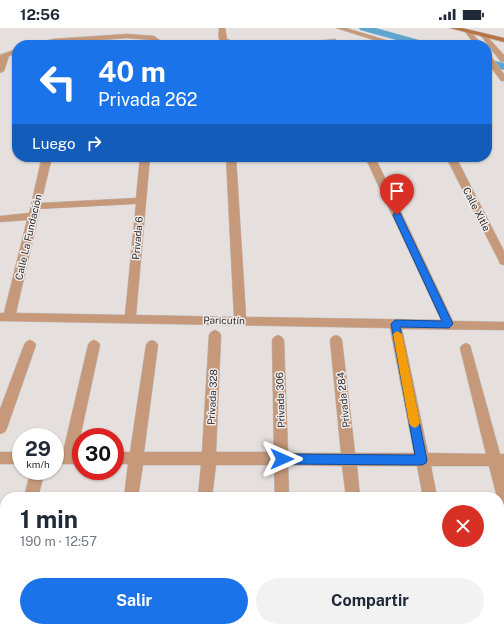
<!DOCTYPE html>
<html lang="es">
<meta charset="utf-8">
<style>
:root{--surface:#fff;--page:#f2f2f3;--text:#1f2937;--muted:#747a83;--accent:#1a73e8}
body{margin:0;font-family:"Public Sans",sans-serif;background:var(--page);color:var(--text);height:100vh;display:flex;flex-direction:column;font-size:15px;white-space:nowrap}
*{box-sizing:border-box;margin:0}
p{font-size:13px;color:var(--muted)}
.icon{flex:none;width:22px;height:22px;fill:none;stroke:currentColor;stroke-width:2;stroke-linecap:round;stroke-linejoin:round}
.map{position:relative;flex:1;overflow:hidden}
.drawer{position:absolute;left:0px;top:464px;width:504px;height:140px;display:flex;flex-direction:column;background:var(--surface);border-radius:16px 16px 0 0;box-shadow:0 1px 3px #0004}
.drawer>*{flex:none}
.banner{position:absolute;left:12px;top:12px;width:480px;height:122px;border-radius:16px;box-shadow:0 1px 3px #0004;background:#1a73e8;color:#fff;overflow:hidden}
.speed{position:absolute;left:12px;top:400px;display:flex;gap:8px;font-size:20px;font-weight:700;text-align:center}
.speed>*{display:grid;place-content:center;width:52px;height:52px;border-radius:50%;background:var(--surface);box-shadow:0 1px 3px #0004;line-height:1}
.speed small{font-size:10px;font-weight:400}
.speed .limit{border:6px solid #d22;background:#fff;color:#111}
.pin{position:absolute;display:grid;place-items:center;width:34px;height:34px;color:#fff;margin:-41px -17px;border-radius:50% 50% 50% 0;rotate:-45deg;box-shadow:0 0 4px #0007}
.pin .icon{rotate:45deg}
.me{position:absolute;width:44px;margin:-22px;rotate:90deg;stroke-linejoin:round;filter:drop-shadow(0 0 3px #0008)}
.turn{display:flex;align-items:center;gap:14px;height:84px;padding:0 20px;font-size:18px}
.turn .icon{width:52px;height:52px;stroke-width:2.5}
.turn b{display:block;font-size:28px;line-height:34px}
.then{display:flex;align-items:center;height:38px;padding:0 20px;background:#0003;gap:8px;font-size:15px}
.round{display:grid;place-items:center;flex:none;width:42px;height:42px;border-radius:21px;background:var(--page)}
.overview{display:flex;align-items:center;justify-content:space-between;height:68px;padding:0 20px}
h1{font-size:24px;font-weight:700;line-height:30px}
.primary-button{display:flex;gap:8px;margin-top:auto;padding:8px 20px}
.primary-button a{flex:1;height:46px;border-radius:24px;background:var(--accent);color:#fff;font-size:16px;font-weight:700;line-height:46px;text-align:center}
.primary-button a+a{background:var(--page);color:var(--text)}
.status{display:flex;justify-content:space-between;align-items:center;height:28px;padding:0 20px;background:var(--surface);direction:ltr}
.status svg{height:11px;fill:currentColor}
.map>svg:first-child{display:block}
</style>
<div class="status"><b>12:56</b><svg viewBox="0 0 49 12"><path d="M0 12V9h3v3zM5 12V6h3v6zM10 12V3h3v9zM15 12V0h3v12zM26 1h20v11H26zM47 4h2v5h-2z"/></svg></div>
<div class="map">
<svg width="504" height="604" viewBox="0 0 504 604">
<rect width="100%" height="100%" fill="#e5e0de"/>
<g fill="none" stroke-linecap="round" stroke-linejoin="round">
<path fill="#5fa6ce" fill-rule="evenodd" d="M359,0H376L430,15L431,17H414L360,2Z
M487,31L504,35V42L487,37Z"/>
<defs>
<path id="street" d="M219,0H225L227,11L246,17C239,17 222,19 219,11C218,8 219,3 219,0Z
M336,0H346L402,17H390Z
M468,2L470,3L483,17H475L465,4Z
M483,5L485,6L504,27V34H501L481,8V6Z
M127,6L154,8L161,13V17H153L154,14L152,12L127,10L30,17L53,11Z
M335,11L338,13L337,14L320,17H299L303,15Z
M17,21V25L9,28L4,43L0,45V27Z
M487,27H490L504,46V53H501L487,34Z
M42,129H52L41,175L136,170L140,129H150L136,287L234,289L226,129H236L246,289L441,292L365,129H375L453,293L504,294V302L402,301L428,425L486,426L460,320L462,317L466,315L470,317L500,426H504V476L499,474V469H497L489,438H431L437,469H423L417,438H357L360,469H346L342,438L288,437L289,469H275L274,437H216L212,469H198L201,437H143L138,469H124L128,436H115V424H130L146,317L148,314L152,312L156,314L158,317L144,424H202L209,307L211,304L215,302L219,304L221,307L216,424H274L272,312L274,309L278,307L282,309L284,312L288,425H341L330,312L332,309L336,307L340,309L342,312L355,425H414L390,300L0,293V285H4L27,192L0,194V188L29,185ZM136,176L125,287L16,285L40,181Z
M446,129H456L504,223V237L500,236L499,233Z
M30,312L34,314L36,317L7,400L5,404L0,406V381L24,317L26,314Z
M94,312L98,314L100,317L77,424H81V436H55V424H63L88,317L90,314Z
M0,424H21V436H0Z
M31,443H45L38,469H24Z
M0,532H5V579L0,581V550L4,548H0Z"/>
<path id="secondary" d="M450,0H462L504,10V14Z"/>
</defs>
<use href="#street" stroke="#c0bcba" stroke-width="1"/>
<use href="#secondary" stroke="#c0bcba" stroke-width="1"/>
<use href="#street" fill="#c6997b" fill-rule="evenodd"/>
<use href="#secondary" fill="#b67446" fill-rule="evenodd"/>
</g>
<path fill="#1a73e8" stroke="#114b97" d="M394,185H400L401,187L453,296L449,300L400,299L427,432L426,435L422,437L282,436L278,435L277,431L278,428L282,426L415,427L391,296L395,292L442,293L393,187Z"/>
<path fill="#f59e0b" d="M397,303L402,306L420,395L418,398L415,400L411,398L409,395L393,306Z"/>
<g text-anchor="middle" stroke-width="3" stroke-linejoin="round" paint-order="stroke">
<g font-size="10" fill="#2d2c2b" stroke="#f2edec">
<text transform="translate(477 181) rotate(63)" y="4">Calle Xitle</text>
<text transform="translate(28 209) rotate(-77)" y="4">Calle La Fundación</text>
<text transform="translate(137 210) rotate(-85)" y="4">Privada 6</text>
<text transform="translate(224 292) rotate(1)" y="4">Paricutín</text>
<text transform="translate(212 369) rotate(-87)" y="4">Privada 328</text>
<text transform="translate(280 372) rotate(-92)" y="4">Privada 306</text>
<text transform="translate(343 372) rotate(-96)" y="4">Privada 284</text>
</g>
</g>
</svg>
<div class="speed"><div>29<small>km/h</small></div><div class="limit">30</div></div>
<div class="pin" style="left:397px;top:187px;background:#d93025"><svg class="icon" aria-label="arrive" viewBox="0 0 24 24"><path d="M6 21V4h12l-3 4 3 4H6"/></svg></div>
<svg class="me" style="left:282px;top:431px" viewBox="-20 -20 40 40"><path d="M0-17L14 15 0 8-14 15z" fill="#1a73e8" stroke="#fff" stroke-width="4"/></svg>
<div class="banner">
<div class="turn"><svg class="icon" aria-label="left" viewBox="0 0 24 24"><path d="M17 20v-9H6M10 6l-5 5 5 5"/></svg><div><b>40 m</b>Privada 262</div></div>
<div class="then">Luego<svg class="icon" aria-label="right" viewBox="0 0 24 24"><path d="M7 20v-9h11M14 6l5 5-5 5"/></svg></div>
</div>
<section class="drawer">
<div class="overview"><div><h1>1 min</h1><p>190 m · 12:57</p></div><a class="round" style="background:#d93025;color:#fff"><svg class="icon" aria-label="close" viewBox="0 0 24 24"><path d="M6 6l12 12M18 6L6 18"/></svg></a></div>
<div class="primary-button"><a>Salir</a><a>Compartir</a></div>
</section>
</div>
